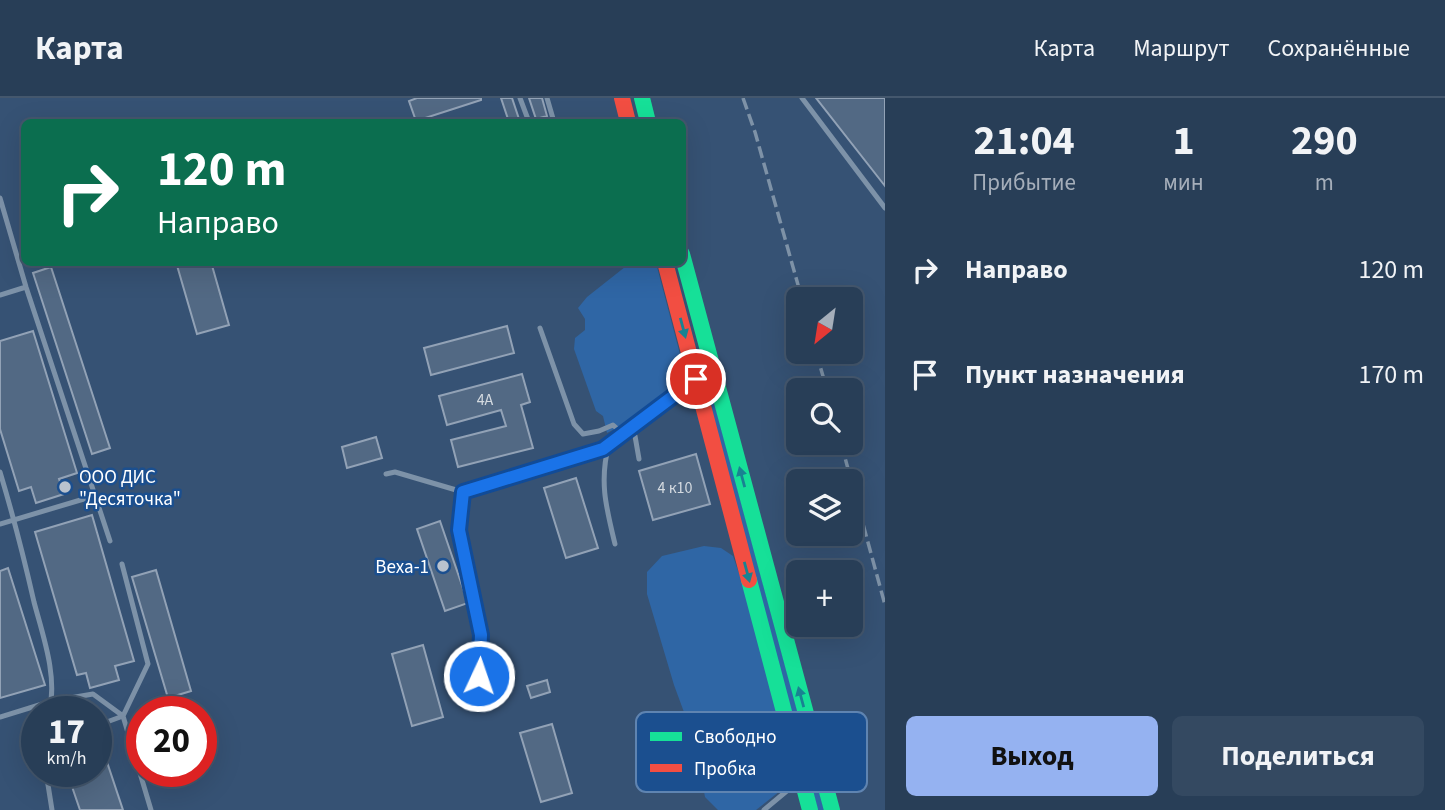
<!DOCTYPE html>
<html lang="ru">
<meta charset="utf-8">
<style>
:root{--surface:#283e57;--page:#344961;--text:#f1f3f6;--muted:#a5aeba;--line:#44576d;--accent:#95b2f1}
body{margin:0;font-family:"Source Sans 3",sans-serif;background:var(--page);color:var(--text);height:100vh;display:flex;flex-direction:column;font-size:26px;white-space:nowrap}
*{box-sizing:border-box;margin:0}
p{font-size:23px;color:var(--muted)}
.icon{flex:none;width:38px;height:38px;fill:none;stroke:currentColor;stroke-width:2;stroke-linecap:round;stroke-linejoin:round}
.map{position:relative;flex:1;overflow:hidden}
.drawer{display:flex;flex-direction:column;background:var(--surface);width:560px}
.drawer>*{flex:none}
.guide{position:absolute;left:21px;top:21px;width:665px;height:147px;border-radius:10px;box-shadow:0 7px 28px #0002,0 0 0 2px var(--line);background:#0b6e4f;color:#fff;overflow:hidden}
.needle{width:46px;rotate:210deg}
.tools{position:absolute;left:786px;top:189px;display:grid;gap:14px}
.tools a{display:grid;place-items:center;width:77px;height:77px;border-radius:10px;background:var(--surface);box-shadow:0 7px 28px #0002,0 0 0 2px var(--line);font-size:35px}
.speed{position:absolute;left:21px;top:598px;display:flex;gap:14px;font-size:35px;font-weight:700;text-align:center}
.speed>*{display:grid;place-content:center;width:91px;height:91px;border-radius:50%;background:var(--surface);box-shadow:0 7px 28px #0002,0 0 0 2px var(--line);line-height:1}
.speed small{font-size:18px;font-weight:400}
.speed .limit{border:10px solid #d22;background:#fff;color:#111}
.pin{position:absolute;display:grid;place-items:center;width:60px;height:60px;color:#fff;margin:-30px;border:4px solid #fff;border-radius:50%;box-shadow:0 2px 7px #0007}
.me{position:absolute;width:77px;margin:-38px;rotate:3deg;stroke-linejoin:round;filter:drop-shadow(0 0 5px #0008)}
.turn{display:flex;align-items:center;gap:24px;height:147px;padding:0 21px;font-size:32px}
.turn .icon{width:91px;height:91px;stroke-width:2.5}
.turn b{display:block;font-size:49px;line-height:60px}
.eta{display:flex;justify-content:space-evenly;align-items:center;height:119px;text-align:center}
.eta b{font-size:42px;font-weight:700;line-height:49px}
.action{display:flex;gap:14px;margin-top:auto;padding:14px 21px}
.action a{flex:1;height:80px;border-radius:10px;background:var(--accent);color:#111;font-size:28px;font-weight:700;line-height:80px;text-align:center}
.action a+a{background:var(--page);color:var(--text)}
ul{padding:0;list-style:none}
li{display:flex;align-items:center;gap:21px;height:105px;padding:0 21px}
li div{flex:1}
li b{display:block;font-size:26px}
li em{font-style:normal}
header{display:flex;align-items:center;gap:42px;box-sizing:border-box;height:98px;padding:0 35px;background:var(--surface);border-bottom:2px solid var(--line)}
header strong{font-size:33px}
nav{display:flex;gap:38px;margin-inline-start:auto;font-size:24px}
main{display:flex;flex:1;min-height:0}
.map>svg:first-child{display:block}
</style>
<header>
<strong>Карта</strong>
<nav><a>Карта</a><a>Маршрут</a><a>Сохранённые</a></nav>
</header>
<main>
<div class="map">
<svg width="885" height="712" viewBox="0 0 885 712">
<rect width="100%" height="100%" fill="#365274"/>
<path fill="#2f66a5" d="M630,165H656L682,264C677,298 635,321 607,335L603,318L596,313L574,251L575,240L585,232V221L578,210L587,199Z
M706,287L710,289L824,712H818L704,290Z
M704,448L721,450L733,458L747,498L793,677L790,685L756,712H718L705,699L695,644L674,587L647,496V474L662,458Z"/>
<path fill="#526984" stroke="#92a2b6" stroke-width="2" d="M417,0H481V2L416,23L409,3Z
M501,0H512L520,24H509Z
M529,0H542L547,18L536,21Z
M816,0H885V88Z
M176,164H211L229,227L197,236Z
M51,169L110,350L92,356L33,175Z
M507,228L514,255L431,277L424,250Z
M33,233L77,375L59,381L64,396L36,405L31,389L19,393L0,331V243Z
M522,276L530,304L521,307L533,350L458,369L451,342L506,328L501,312L447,327L439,298Z
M376,339L382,360L347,370L342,349Z
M696,356L710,406L653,422L639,373Z
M576,380L598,450L566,460L544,390Z
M92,417L134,563L115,568L119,582L90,590L86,575L77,577L35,434Z
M440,423L468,505L445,513L417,431Z
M8,470L45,587L0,600V473Z
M156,472L191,593L168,600L132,479Z
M423,547L443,619L412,628L392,556Z
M547,582L550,594L531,600L527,588Z
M552,626L572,695L541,704L520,635Z
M103,652L123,712H80L67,674H96V654Z"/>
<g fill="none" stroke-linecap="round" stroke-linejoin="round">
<path stroke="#7d92a8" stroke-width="5" d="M520,0L529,24
M547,0L554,24
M802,0L885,110
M0,100L26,189L110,443
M0,197L26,189
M540,230L574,326L583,336L599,333L613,327L622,335
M630,329L635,338L639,361
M609,346C599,383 606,409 615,446
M0,374C13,417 24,460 34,504C43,538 58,579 49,614
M386,376L395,374L463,394L527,375L603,351L694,283
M463,394L459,432L480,537L479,578
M0,426L94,398
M0,619L52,603L93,596L123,618L148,566L122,466
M96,628L123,618L151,712
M46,674L52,712
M764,712L800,682"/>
<path stroke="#16e098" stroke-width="16" d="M642,0L648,24
M682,156L832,712
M749,482L810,712"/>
<path stroke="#f24e42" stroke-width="16" d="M622,0L628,24
M665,164L749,482"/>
<path stroke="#7e92a7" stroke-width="3.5" stroke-dasharray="12 5" stroke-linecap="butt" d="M743,0L755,34L802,201
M816,254L827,292
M841,345L885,507"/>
</g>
<defs><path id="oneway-solid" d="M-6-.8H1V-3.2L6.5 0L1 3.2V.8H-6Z" transform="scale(1.75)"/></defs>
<g fill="#198292">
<use href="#oneway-solid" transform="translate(683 230) rotate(75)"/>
<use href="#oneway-solid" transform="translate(742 379) rotate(-105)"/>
<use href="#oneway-solid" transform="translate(747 474) rotate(75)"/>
<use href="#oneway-solid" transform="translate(801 599) rotate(-105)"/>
</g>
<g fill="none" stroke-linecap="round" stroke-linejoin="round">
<defs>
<path id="route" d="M479,578L481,537L459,432L463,394L603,351L696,281"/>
</defs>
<use href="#route" stroke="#114b97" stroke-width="18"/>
<use href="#route" stroke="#1a73e8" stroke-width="12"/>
</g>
<g fill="#b9c2ce" stroke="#1b4f8f" stroke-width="2.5">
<circle cx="65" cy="389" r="7"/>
<circle cx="443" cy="468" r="7"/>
</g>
<g text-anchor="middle" stroke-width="5" stroke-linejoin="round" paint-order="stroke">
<g font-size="16" fill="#d4dae0">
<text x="485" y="307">4А</text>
<text x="675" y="395">4 к10</text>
</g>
<g font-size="19" fill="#fff" stroke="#1b4f8f" text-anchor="start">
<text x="79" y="385">ООО ДИС<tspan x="79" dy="22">"Десяточка"</tspan></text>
<text x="429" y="475" text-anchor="end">Веха-1</text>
</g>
</g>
<rect x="636" y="614" width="231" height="80" rx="10" fill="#1b4f8f" stroke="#5f84b1" stroke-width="2"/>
<rect x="650" y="634" width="32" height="9" fill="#16e098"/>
<rect x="650" y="666" width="32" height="8" fill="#f24e42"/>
<g font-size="19" fill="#fff">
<text x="694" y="645">Свободно</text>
<text x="694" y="677">Пробка</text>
</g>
</svg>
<div class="tools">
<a><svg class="needle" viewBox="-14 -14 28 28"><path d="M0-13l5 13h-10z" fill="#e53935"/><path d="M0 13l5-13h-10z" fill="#a5aeba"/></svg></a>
<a><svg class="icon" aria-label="search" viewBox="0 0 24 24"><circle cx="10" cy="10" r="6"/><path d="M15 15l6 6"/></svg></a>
<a><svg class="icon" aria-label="layers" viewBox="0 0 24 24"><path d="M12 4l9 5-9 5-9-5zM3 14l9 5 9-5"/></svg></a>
<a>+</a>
</div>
<div class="speed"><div>17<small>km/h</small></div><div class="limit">20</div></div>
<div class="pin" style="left:696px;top:281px;background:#d93025"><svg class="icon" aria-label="arrive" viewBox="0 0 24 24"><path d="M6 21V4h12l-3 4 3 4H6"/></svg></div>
<svg class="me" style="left:479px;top:578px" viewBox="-20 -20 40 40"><circle r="17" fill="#1a73e8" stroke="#fff" stroke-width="3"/><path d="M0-11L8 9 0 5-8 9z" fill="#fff"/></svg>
<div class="guide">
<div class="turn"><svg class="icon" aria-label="right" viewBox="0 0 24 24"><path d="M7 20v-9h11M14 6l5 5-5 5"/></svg><div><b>120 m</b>Направо</div></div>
</div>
</div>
<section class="drawer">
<div class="eta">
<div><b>21:04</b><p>Прибытие</p></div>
<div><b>1</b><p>мин</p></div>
<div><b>290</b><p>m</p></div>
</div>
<ul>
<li><svg class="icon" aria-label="right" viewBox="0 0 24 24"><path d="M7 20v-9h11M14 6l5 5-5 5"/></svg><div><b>Направо</b></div><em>120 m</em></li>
<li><svg class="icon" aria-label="arrive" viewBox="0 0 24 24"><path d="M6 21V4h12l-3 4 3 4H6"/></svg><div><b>Пункт назначения</b></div><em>170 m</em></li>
</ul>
<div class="action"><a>Выход</a><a>Поделиться</a></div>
</section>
</main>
